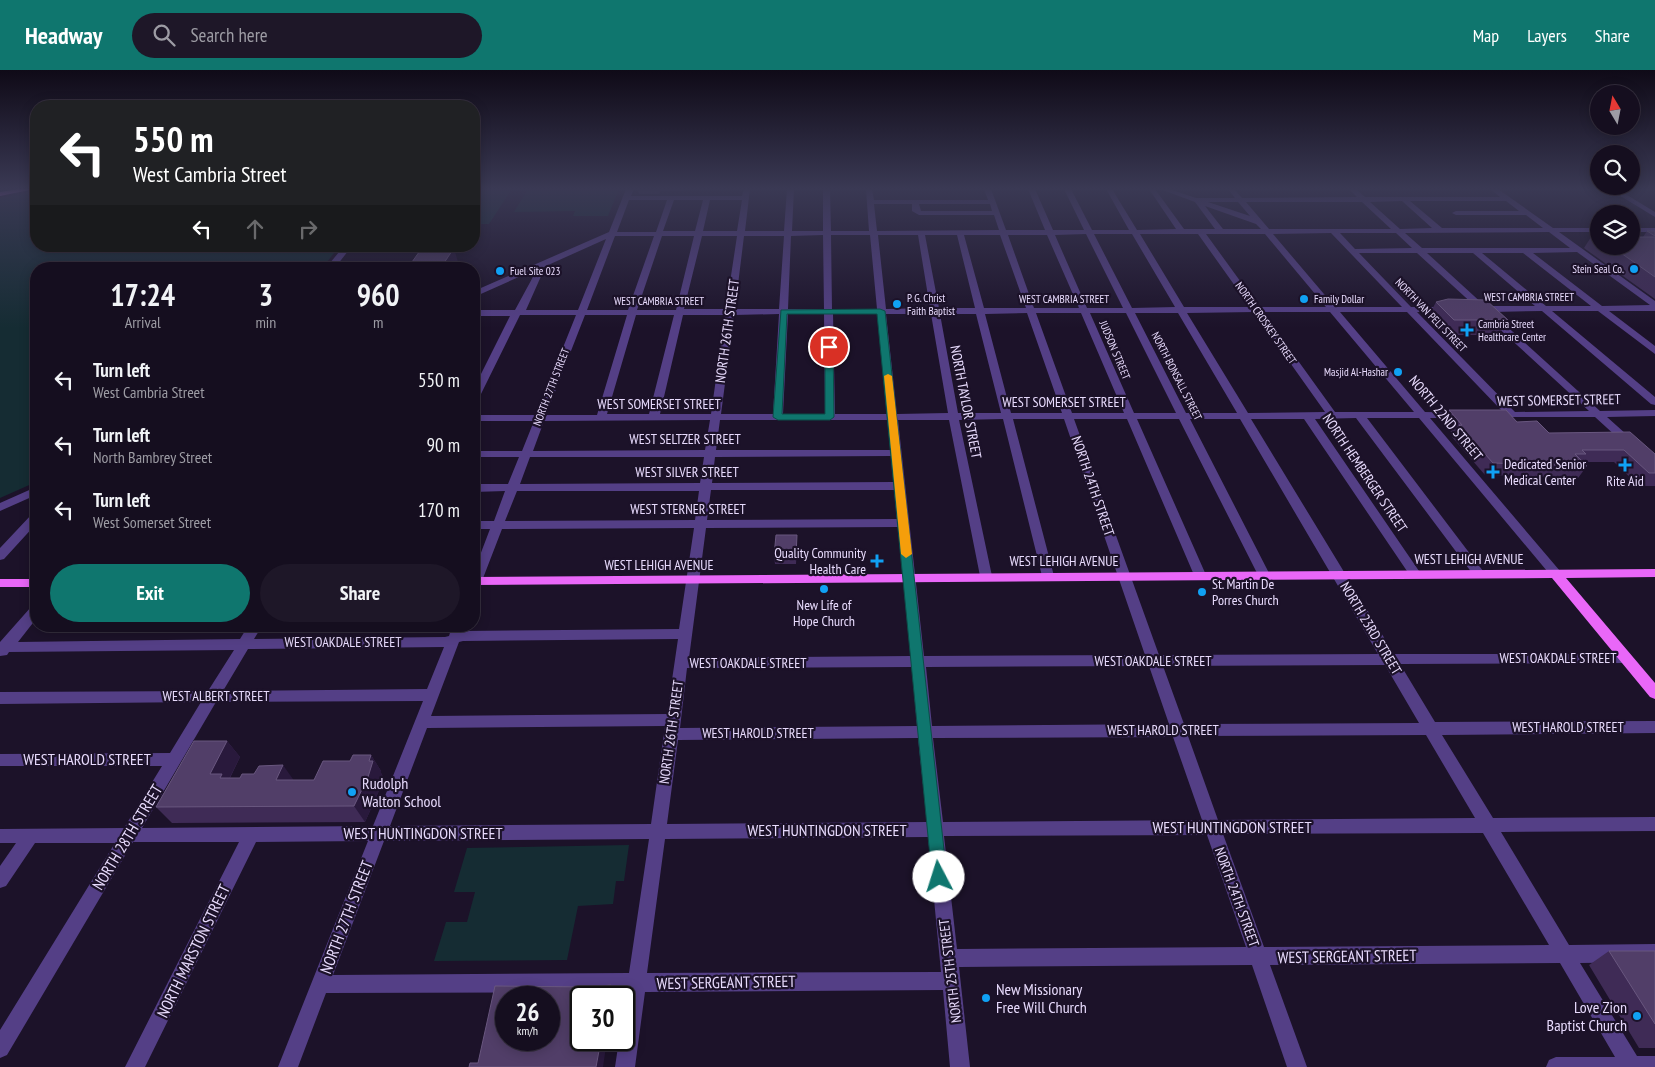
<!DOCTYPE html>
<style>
:root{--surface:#150e1f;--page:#1e1728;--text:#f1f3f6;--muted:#9d9ca4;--line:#342e3d;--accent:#0f766e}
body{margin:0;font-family:"PT Sans Narrow",sans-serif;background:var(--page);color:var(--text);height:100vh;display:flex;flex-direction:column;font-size:19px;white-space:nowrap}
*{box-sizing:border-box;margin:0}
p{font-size:16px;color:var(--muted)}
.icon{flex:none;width:28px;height:28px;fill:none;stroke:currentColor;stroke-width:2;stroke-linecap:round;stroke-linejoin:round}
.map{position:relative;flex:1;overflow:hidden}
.drawer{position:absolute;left:30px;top:192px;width:450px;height:370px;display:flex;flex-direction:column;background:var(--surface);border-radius:20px;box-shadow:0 2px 12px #0003,0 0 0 1px var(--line)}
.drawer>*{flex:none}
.hud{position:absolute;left:30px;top:30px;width:450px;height:152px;border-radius:20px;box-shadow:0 2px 12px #0003,0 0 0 1px var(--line);background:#202124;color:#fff;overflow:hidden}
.needle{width:32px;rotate:350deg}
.fabs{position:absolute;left:1590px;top:15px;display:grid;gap:10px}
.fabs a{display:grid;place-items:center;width:50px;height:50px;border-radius:50%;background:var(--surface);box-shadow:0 2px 12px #0003,0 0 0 1px var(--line);font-size:25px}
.speed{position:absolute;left:495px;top:916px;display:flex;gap:10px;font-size:25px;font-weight:700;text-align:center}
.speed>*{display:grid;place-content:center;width:65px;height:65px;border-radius:50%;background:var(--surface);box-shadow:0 2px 12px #0003,0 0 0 1px var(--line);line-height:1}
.speed small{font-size:12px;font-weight:400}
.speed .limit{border:2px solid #111;border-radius:8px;background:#fff;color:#111}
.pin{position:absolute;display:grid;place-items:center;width:42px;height:42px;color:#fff;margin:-21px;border:2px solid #fff;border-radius:50%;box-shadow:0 1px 5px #0007}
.me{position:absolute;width:55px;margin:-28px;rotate:355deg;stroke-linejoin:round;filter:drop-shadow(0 0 4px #0008)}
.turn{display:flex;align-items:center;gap:18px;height:105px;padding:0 20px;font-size:22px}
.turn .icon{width:65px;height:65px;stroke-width:2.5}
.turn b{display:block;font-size:35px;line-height:42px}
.lanes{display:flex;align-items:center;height:48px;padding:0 20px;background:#0003;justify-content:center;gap:25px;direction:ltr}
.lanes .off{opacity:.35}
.eta{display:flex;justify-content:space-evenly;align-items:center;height:85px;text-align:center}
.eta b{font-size:30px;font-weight:600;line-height:35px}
.action{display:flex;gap:10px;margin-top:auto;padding:10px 20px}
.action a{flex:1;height:58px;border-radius:30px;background:var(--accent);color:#fff;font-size:20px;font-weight:600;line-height:58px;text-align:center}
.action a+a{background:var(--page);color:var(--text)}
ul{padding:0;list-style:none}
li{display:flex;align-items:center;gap:15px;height:65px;padding:0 20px}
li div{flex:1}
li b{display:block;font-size:19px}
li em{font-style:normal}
header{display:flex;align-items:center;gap:30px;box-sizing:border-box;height:70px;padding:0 25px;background:var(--accent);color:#fff}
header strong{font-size:24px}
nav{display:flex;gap:28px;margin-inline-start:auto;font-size:18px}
.search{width:350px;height:45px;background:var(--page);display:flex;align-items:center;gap:12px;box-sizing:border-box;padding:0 18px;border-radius:28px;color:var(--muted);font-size:19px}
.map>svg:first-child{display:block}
</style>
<header>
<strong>Headway</strong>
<div class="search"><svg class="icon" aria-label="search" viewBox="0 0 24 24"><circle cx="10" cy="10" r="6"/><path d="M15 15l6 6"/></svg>Search here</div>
<nav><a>Map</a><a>Layers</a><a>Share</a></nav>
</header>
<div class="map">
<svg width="1655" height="997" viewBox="0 0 1655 997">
<rect width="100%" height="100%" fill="#1c1229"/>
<path fill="#152c33" d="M474,119H512L489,154H474Z
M528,119H619L608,146H573L575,141L514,142Z
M36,121V176H340L321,199H36V412L0,428V128Z
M629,775L624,811H616L613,834L578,836L567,890L434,891L446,852H467L475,822H454L467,778Z"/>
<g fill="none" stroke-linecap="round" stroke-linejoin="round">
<path fill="#543f86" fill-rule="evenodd" d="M626,119H634L631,126H742L744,119H750L745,161H784L787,119H794L792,161H823V119H830L831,161H869L866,119H872L874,130H988L984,119H991L1006,160H1045L1028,119H1035L1053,160H1084L1064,119H1071L1092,160H1129L1106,119H1112L1137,160L1176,159L1149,119H1155L1184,159H1215L1195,132L1160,119H1169L1196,128H1235L1228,119H1234L1242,128L1357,127L1349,119H1356L1365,127H1500L1490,119H1498L1553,158H1599V162H1559L1655,231V241H1609L1655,276V284L1598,241H1552L1655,327V335L1651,334L1542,241L1491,242L1600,341L1655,340V346L1607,347L1655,390V399L1651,398L1595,347H1491V343L1503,342L1407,242H1340L1425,342L1467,343V347L1463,348H1430L1560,501L1562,504L1560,507H1552L1419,348H1367L1483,501L1485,504L1483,507H1475L1356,348L1315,349L1419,501L1421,504L1419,507H1411L1304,349H1251L1394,584H1630L1632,588L1630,592L1625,593L1400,594L1435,652L1655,651V663L1442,665L1493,748L1655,747V761L1501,762L1569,875L1655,874V892L1580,893L1637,986H1655V997H1546L1549,990L1556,987H1615L1560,893L1270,895L1307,997H1287L1252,895L959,897L970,997H950L943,920L645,922L635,997H615L619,970H624V938L626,922L326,923L298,997H278L368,771L256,772L145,997H125L239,772H133L7,985L0,988V960L115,773H35L6,816L0,818V796L16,773H0V759L124,758L162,696H0V684L170,683L201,632L0,634V622L208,621L234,580L9,582L7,585L0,586V572L31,537L36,535V549L18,572L240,569L248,556H262L254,569L445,567L449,566L452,556H466L464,561L679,559L694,458L502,459L480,516L479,519L474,520V501L490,459H474V451H494L505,421L474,422V414H508L519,387H474V381H522L534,351H474V345H536L576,245H520L479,328L474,331V318L510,246H474V240H515L534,205L530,202L474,227V221L609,162ZM629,130H667L656,162H617ZM674,130H703L695,161H663ZM710,130H742L737,161H703ZM1402,131L1432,158L1400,159L1370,132ZM1410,131H1506L1519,141H1456L1452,143L1456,145H1526L1543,158H1442ZM1208,132H1238L1250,146ZM1246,132H1362L1391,159H1269ZM874,134H912V141L919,145H994L999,160L877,161ZM919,134H990L992,141H921ZM1205,136L1256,154L1261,159H1223ZM1549,162L1570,178H1422L1405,163ZM1331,163L1402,237H1335L1273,164ZM1340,163H1396L1412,178L1355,179ZM1086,164L1123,238H1087L1055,165ZM1094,164H1132L1175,237L1132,238ZM1140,164H1198L1250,237H1184ZM1206,164H1265L1326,237H1259ZM823,165L824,239H788L791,166ZM831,165H870L877,239H832ZM878,165H918L930,238L886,239ZM925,165H957L975,238H939ZM964,165H1000L1026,238H984ZM1008,165H1047L1079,238H1034ZM615,166H654L628,240H587ZM662,166H694L676,240H637ZM702,166H737L726,239H684ZM744,166H784L779,239H735ZM606,169L578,240H526L542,204L537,200ZM1577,182L1650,235L1602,236L1533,183ZM1359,183H1417L1476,237V241L1481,242L1589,341L1515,342L1417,242H1449L1452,241V237H1411ZM1427,183H1473L1535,236H1485ZM1482,183H1523L1591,236H1546ZM1254,242L1325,342L1248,343L1187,243ZM1263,242H1330L1414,342H1335ZM1027,243L1062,343H1011L985,244ZM1036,243H1081L1124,343H1072ZM1090,243H1126L1176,343H1134ZM1135,243H1178L1237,343H1186ZM779,244L773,344H721L734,245ZM788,244H824L825,344H783ZM833,244H878L887,344H835ZM886,244H931L948,343L897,344ZM940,244H976L1001,343H958ZM585,245H627L597,345H546ZM636,245H674L649,344H607ZM683,245H725L711,344H660ZM1003,349L1042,506L1048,510L1054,506L1013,349H1064L1145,585L924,586L898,350H949L980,506L986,510L992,506L959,350ZM1074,349H1127L1194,505L1200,509L1206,505L1137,349H1179L1258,505L1264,509L1270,505L1190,349H1240L1378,584L1159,585ZM710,350L705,380L533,381L544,351ZM720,350H888L891,380H716ZM891,386L894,412L712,413L715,387ZM530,387H704L700,413L520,414ZM711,420H894L897,449L707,450ZM517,421H699L695,450L505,451ZM898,457L911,586L689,588L706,458ZM678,569L667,644L431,646L459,572L463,571ZM444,577L427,619L223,621L248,579ZM1385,595L1419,653L1184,654L1163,596ZM1149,596L1169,654L932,656L926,597ZM912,597L917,656L680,658L687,598ZM423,631L373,756L142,758L216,632ZM665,656L651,754L390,756L427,658ZM1426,665L1475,748L1218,750L1188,666ZM1173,667L1202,750L943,752L933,668ZM918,668L927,752L667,754L678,670ZM1483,763L1549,875L1264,877L1223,764ZM1207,765L1246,877L957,879L944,766ZM928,767L941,902L647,903L665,769ZM649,769L629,903L333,905L384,771Z
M1609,119H1617L1655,142V147Z
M1631,158H1655V162H1631Z
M344,176H352L334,199H325Z
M36,417V425L0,441V433Z
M36,443V454L4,489L0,490V478L32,444Z"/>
<path fill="#e967f8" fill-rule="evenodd" d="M19,119H34L0,126V122Z
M1655,499V507L1566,508L1655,613V629L1650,627L1552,508L474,515V507Z
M0,509H36V517H0Z"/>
</g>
<path fill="#3f2b56" d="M638,119H684V121H660L659,124H639Z
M1647,161H1655V229L1584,178L1593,164H1599V176H1631L1643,167Z
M1436,232L1508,250L1499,265H1446L1428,247Z
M1449,340L1517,352L1549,363L1655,384V416H1639L1614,392H1584L1587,396L1578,408L1485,405L1452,367L1453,364L1442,352Z
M797,473L796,494H775L774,486Z
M227,671L240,687L230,708L294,710H314L350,691L371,685L381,701V703L383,707L378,723L365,752L172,753L156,737Z
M1609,881H1655V978H1639L1589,895Z"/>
<path fill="#29193c" d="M454,178L458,192L454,199H440Z
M797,465V473L796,494V486Z
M227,671L240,687L228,711L210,704Z
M371,685L381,701V703L383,707L378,723L365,752L354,736Z
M283,695L295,712L276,710Z
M611,915L615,925V928H608Z
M601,970H607L603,997H596Z"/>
<path fill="#513e68" stroke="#69577f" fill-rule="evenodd" d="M1647,161H1655V166Z
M1593,164H1599V168Z
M1631,167H1655V207L1611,176H1631Z
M422,178H454L440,199H407Z
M1448,229L1486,230L1508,250H1454L1436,232Z
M1449,340H1506L1517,352L1537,351L1549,363L1630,362L1655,384V403H1649L1624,380H1582L1586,384H1575L1587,396L1493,393L1459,355H1462Z
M776,465H797L796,486H774Z
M194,671H227L210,704H222L220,708H240L242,704H254L259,696L283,695L276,710H314L323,691H350L353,685H371L369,691H373L368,707L354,736L156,737Z
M1609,881H1655V954Z
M611,915L608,928H581V970H601L596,997H469L470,993H478L495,916L590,917ZM506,928H549V970H506Z"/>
<linearGradient id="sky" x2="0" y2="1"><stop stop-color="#0f0a17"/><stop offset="0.46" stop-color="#3a3954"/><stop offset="1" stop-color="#3a3954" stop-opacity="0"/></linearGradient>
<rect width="1655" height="258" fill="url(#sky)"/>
<path fill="#0f766e" stroke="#0a4d48" d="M880,239L885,241L947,807L945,813L939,815L934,813L932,807L877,244H787L782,344H825V277L829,274L833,277L834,347L830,350H778L773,347L781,240Z"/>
<path fill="#f59e0b" d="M888,304L892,306L912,484L906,488L901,484L884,306Z"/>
<g fill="#10a1f4" stroke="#1c1229" stroke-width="2">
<circle cx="1634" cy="199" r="5"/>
<circle cx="500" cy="201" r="5"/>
<circle cx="1304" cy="229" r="5"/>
<circle cx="897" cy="234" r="5"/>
<path d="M1464.5 252.5h5v5h5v5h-5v5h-5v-5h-5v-5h5z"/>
<circle cx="1398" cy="302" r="5"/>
<path d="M1622.5 387.5h5v5h5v5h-5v5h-5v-5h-5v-5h5z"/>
<path d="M1490.5 394.5h5v5h5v5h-5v5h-5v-5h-5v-5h5z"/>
<path d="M874.5 483.5h5v5h5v5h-5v5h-5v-5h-5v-5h5z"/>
<circle cx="824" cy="519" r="5"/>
<circle cx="1202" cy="522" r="5"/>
<circle cx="352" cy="722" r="5"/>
<circle cx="986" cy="928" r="5"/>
<circle cx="1637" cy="946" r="5"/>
</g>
<g text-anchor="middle" stroke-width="4.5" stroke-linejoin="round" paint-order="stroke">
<g font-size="11" fill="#e8dbfd" stroke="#1c1229" text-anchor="start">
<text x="1624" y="203" text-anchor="end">Stein Seal Co.</text>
<text x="510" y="205">Fuel Site 023</text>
<text x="907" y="232">P. G. Christ<tspan x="907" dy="13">Faith Baptist</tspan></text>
<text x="1314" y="233">Family Dollar</text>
<text x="1478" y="258">Cambria Street<tspan x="1478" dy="13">Healthcare Center</tspan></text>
<text x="1388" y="306" text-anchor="end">Masjid Al-Hashar</text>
</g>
<g font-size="11" fill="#e8dbfd" stroke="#1c1229">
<text x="1529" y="231">WEST CAMBRIA STREET</text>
<text x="1064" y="233">WEST CAMBRIA STREET</text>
<text x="659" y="235">WEST CAMBRIA STREET</text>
<text transform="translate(1431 245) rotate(46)" y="4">NORTH VAN PELT STREET</text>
<text transform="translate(1266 253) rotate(55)" y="4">NORTH CROSKEY STREET</text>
<text transform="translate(1115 280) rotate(67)" y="4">JUDSON STREET</text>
<text transform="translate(1177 306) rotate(63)" y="4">NORTH BONSALL STREET</text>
<text transform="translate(551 317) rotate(-69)" y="4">NORTH 27TH STREET</text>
</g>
<g font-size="14" fill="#e8dbfd" stroke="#1c1229">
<text transform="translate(727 261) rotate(-82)" y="5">NORTH 26TH STREET</text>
<text transform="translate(1559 330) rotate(-1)" y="5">WEST SOMERSET STREET</text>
<text transform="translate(966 332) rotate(79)" y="5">NORTH TAYLOR STREET</text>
<text x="1064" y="337">WEST SOMERSET STREET</text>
<text x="659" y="339">WEST SOMERSET STREET</text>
<text transform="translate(1446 348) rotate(50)" y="5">NORTH 22ND STREET</text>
<text x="685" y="374">WEST SELTZER STREET</text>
<text x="687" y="407">WEST SILVER STREET</text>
<text transform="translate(1365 403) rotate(56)" y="5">NORTH HEMBERGER STREET</text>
<text transform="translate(1093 416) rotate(71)" y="5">NORTH 24TH STREET</text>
<text x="688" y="444">WEST STERNER STREET</text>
<text x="1469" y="494">WEST LEHIGH AVENUE</text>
<text x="1064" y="496">WEST LEHIGH AVENUE</text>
<text x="659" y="500">WEST LEHIGH AVENUE</text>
<text transform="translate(1371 558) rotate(59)" y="5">NORTH 23RD STREET</text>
<text x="343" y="577">WEST OAKDALE STREET</text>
<text x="1558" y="593">WEST OAKDALE STREET</text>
<text x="1153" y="596">WEST OAKDALE STREET</text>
<text x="748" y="598">WEST OAKDALE STREET</text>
<text x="216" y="631">WEST ALBERT STREET</text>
<text x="1568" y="662">WEST HAROLD STREET</text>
<text x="1163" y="665">WEST HAROLD STREET</text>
<text transform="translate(671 662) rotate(-82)" y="5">NORTH 26TH STREET</text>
<text x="758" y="668">WEST HAROLD STREET</text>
<text transform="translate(1237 827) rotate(70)" y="5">NORTH 24TH STREET</text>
<text transform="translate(950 901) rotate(-97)" y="5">NORTH 25TH STREET</text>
</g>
<g font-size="14" fill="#e8dbfd" stroke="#1c1229" text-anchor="start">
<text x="1504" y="399">Dedicated Senior<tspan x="1504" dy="16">Medical Center</tspan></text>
<text x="1625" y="416" text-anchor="middle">Rite Aid</text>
<text x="866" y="488" text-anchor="end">Quality Community<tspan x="866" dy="16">Health Care</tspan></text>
<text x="1212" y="519">St. Martin De<tspan x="1212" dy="16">Porres Church</tspan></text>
<text x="824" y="540" text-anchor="middle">New Life of<tspan x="824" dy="16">Hope Church</tspan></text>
</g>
<g font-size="16" fill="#e8dbfd" stroke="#1c1229">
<text x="87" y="695">WEST HAROLD STREET</text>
<text x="1232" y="763">WEST HUNTINGDON STREET</text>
<text x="827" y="766">WEST HUNTINGDON STREET</text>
<text x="423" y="769">WEST HUNTINGDON STREET</text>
<text transform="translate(127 767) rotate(-59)" y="6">NORTH 28TH STREET</text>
<text transform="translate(346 847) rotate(-69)" y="6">NORTH 27TH STREET</text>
<text transform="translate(193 881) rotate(-64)" y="6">NORTH MARSTON STREET</text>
<text transform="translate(1347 886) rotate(-1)" y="6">WEST SERGEANT STREET</text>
<text transform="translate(726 912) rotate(-1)" y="6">WEST SERGEANT STREET</text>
</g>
<g font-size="16" fill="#e8dbfd" stroke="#1c1229" text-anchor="start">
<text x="362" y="719">Rudolph<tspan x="362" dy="18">Walton School</tspan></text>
<text x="996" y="925">New Missionary<tspan x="996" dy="18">Free Will Church</tspan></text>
<text x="1627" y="943" text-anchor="end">Love Zion<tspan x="1627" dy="18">Baptist Church</tspan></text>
</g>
</g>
</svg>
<div class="fabs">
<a><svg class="needle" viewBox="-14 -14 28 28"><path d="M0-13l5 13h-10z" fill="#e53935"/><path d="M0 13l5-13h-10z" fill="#9d9ca4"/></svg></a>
<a><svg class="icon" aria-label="search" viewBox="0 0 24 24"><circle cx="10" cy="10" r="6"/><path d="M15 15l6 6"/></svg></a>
<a><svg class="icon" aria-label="layers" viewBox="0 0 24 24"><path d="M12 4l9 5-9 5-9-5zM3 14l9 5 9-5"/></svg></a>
</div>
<div class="speed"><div>26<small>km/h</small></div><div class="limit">30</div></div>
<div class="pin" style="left:829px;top:277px;background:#d93025"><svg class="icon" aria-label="arrive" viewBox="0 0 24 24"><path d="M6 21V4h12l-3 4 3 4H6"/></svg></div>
<svg class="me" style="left:939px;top:807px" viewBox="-20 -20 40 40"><circle r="19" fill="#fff"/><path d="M0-13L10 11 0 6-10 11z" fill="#0f766e"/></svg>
<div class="hud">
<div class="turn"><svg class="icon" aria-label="left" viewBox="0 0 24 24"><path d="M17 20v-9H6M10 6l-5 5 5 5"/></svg><div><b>550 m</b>West Cambria Street</div></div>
<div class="lanes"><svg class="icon" aria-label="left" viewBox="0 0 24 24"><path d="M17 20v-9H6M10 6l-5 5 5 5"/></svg><svg class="icon off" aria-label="ahead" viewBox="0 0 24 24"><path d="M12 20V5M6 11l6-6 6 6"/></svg><svg class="icon off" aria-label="right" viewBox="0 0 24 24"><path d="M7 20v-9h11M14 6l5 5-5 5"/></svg></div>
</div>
<section class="drawer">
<div class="eta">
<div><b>17:24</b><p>Arrival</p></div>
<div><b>3</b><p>min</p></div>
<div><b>960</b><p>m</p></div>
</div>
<ul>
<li><svg class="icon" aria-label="left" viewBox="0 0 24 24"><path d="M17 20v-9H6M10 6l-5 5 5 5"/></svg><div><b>Turn left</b><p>West Cambria Street</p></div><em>550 m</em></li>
<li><svg class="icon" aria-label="left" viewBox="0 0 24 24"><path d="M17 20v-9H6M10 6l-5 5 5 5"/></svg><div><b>Turn left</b><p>North Bambrey Street</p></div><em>90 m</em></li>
<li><svg class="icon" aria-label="left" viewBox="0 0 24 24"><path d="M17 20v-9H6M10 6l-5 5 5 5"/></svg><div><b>Turn left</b><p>West Somerset Street</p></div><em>170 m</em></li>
</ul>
<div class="action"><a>Exit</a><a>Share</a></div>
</section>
</div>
